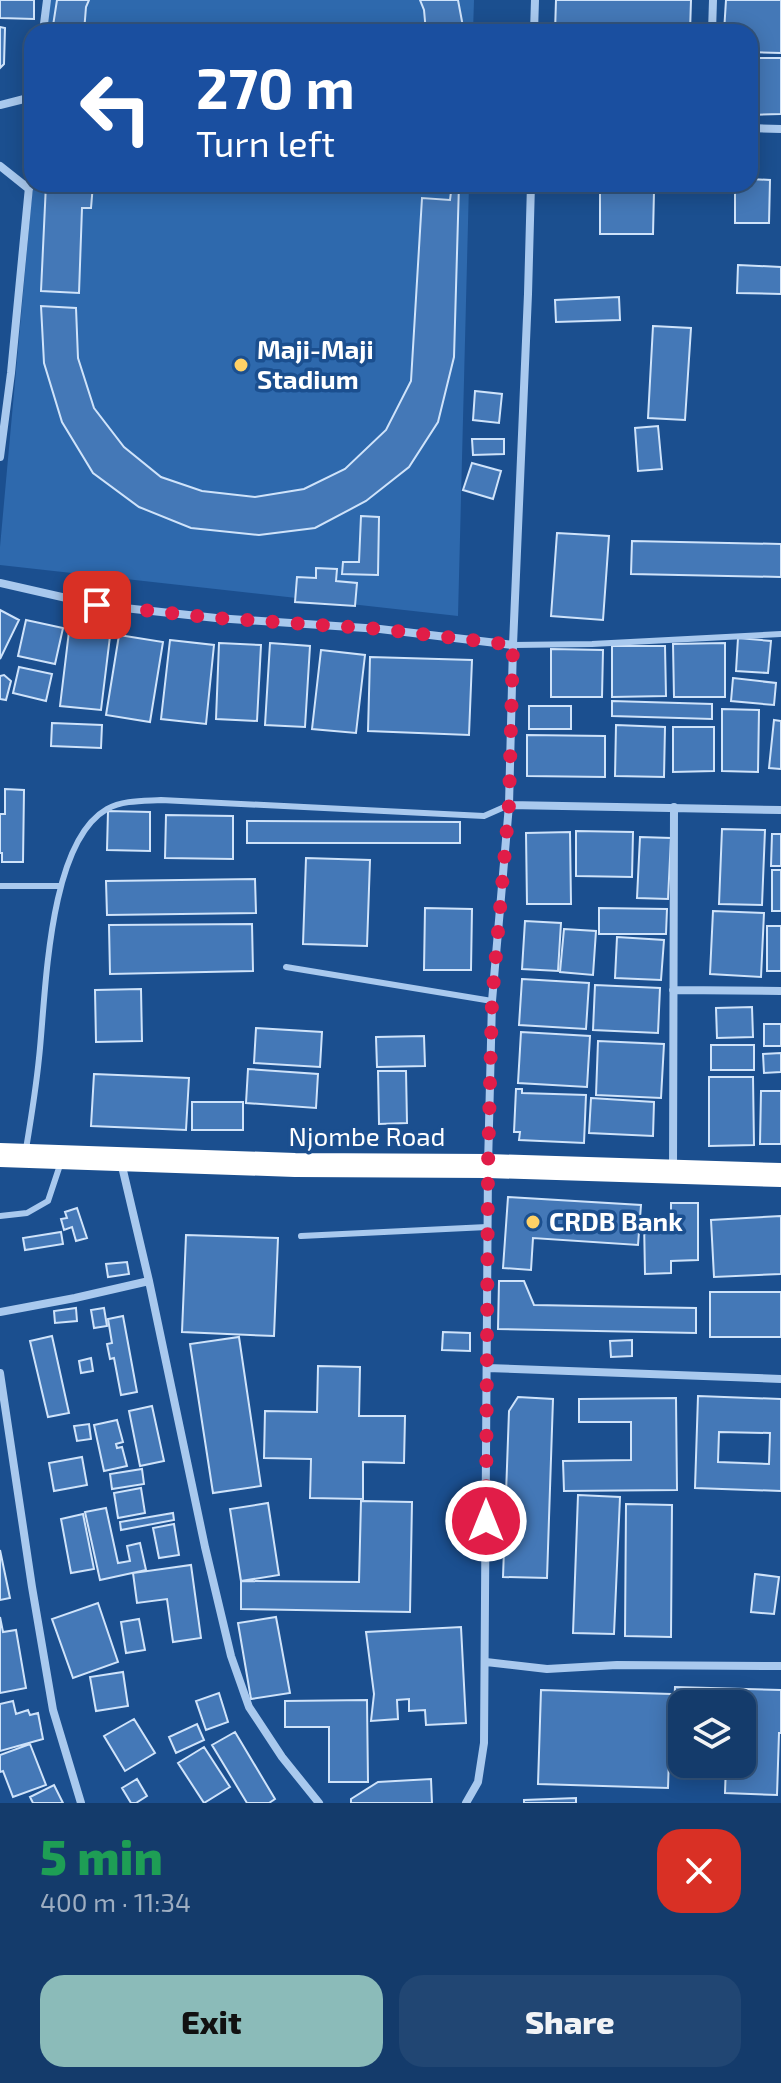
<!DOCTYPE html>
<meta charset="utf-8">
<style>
:root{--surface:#143b6b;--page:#214673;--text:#f1f3f6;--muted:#9dadc1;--line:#33557e;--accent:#8bbbb9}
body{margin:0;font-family:"Exo 2",sans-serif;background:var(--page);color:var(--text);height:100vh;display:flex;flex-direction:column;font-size:30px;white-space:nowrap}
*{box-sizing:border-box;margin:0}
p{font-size:26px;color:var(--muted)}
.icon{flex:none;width:44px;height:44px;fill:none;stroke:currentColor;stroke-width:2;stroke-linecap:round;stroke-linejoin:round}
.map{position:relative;height:1803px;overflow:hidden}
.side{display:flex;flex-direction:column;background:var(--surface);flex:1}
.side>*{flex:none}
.hud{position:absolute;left:24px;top:24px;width:734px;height:168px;border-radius:24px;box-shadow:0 4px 20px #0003,0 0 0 2px var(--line);background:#1a4fa0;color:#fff;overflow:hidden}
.controls{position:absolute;left:668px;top:1690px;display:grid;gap:16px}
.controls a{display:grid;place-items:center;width:88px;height:88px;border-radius:16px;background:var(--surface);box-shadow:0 4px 20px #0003,0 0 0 2px var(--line);font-size:40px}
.pin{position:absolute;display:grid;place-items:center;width:68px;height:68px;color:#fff;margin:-34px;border-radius:16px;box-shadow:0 4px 12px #0006}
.me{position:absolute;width:88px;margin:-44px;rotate:0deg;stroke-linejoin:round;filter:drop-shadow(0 0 6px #0008)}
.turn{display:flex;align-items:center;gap:28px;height:168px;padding:0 40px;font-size:36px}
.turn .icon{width:104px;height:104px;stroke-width:2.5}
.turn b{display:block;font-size:56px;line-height:68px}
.round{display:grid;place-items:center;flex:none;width:84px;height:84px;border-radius:24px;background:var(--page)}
.summary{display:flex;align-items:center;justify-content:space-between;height:136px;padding:0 40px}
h1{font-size:48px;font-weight:800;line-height:60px;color:#1e9e55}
.action{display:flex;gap:16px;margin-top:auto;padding:16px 40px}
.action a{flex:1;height:92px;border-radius:24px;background:var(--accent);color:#111;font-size:32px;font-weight:800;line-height:92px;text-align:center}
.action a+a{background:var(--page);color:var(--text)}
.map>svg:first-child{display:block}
</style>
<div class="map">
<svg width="781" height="1803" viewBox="0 0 781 1803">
<rect width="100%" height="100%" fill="#1b4f8f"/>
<path fill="#2e69ad" d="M49,0H474L473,32H47Z
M33,184H469L458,616L0,565V547Z"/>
<path fill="#4478b7" stroke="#cfe3fa" stroke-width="2" fill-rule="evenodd" d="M0,0H34V19L0,18Z
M57,0H89L86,7L84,32H52Z
M420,0H458L464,32H426L424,10Z
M556,0H691L690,32H555Z
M726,0H781V53L750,52V32H724Z
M0,27L5,28L4,64L0,68Z
M750,58H781V114L750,115Z
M750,179L770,180L769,223H735V184H750Z
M46,184H93L91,208H82L79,293L41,291Z
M452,184H459L454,357L438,422L409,467L366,501L315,528L259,535L191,528L139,507L93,473L62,422L44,363L41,306L76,308L78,358L94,408L124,447L161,477L202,491L255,497L304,489L345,469L386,430L411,381L422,198L450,200Z
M600,191H654L653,234H600Z
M738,265L781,267V294L737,293Z
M619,297L620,320L556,322L555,300Z
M653,326L691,328L685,420L648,418Z
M475,391L502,394L499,423L473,420Z
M658,426L662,469L638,471L635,428Z
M472,439H504V454L473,455Z
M472,463L501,471L493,499L463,490Z
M361,516L379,517L378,575L342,574L343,562H359Z
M557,533L609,536L603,620L551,616Z
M632,541L781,544V577L631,574Z
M316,568L337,569L336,581L357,583L355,606L295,602L297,577L316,578Z
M0,610L19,620L0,659Z
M26,620L63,628L55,664L18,656Z
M70,623L111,628L101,710L60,706Z
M119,635L163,642L150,722L106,715Z
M738,638L771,641L768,673L736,671Z
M170,640L214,645L206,724L161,719Z
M219,643L261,645L257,721L216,719Z
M270,643L310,646L305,727L265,725Z
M725,643V697H674L673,644Z
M612,646H665L666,696L612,697Z
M551,649L603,650L602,697H551Z
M321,650L365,655L356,733L312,729Z
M370,657L472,660L469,735L368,731Z
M19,667L52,674L46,701L13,693Z
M4,675L11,681L6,700L0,699V676Z
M733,678L776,683L774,705L731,701Z
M612,701L712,704V719L612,716Z
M529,706H571V729H529Z
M722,709L759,710L758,772L722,771Z
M774,720L781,721V769L769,768Z
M52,723L102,725L101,748L51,746Z
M616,725L665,727L664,777L615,776Z
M673,727H714V771L673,772Z
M527,735L605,736V777L527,776Z
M5,789L24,790L23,862H2V853H0V814H5Z
M108,811L150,812V851L107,850Z
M166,815L233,816V859L165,858Z
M247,821L460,822V843H247Z
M722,829L765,830L762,905L719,904Z
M576,831L633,832L632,877L576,876Z
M570,832L571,904H527L526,833Z
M772,834H781V866H771Z
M640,837L671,838L668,899L637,898Z
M306,858L370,860L367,946L303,944Z
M772,870H781V911H772Z
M255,879L256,913L107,915L106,881Z
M425,908L472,909L471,970H424Z
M599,908L667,909L666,934H599Z
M713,911L764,913L761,977L710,974Z
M525,921L561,923L558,971L522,969Z
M252,924L253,971L110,974L109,925Z
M767,926H781V971H767Z
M564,929L596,931L593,975L560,972Z
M617,937L664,940L661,980L615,978Z
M522,979L589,983L586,1029L519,1025Z
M595,985L660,988L658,1033L593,1030Z
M141,989L142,1041L96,1042L95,990Z
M752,1007L753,1037L717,1038L716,1008Z
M764,1024H781V1046H764Z
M256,1028L322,1032L320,1067L254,1063Z
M521,1032L590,1036L587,1087L518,1083Z
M424,1036L425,1066L377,1067L376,1037Z
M598,1041L664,1044L661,1098L596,1095Z
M711,1045H754V1070H711Z
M781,1053V1072L764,1073L763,1054Z
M248,1069L318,1074L316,1108L246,1103Z
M378,1071H406L407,1123L379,1124Z
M94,1074L189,1078L186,1130L91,1126Z
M709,1077H753L754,1145L709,1146Z
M516,1089H522V1093L586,1095L584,1143L519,1140L520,1132H514Z
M761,1091H781V1144H760Z
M591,1098L654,1102L653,1136L589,1133Z
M192,1102H243V1130H192Z
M508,1197L641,1205L638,1245L533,1238L531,1270L503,1268Z
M671,1203H698V1260L671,1261V1273L645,1274L644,1219H671Z
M77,1208L87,1238L76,1241L72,1227L64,1230L61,1219L67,1218L65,1212Z
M781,1216V1274L714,1277L711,1220Z
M61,1232L63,1244L25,1250L23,1238Z
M186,1235L278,1238L274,1336L182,1332Z
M127,1262L129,1274L108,1277L106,1264Z
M499,1281H524L534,1305L696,1308V1333L498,1329Z
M710,1292H781V1337H710Z
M76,1308L77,1321L55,1323L54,1311Z
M104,1308L107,1326L94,1328L91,1310Z
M123,1316L137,1392L121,1395L114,1358L110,1359L107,1344L112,1343L108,1319Z
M443,1332L470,1333V1351L442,1350Z
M52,1336L69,1413L48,1417L30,1341Z
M239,1337L261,1486L213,1493L190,1344Z
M632,1340V1356L611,1357L610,1341Z
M91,1358L93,1371L81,1373L79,1361Z
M318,1366L360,1367L359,1416H405L404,1463L363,1462V1499L310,1498L311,1459L264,1458L265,1411L317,1412Z
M698,1396L781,1399V1491L695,1488ZM719,1432L770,1433L769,1464L718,1462Z
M518,1397L553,1399L547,1578L503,1577L509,1411Z
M676,1398L677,1490L564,1491L563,1461L631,1460V1422H579V1399Z
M152,1406L164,1461L140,1466L129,1411Z
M117,1420L123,1442L116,1444L117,1448L122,1447L127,1466L104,1471L94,1425Z
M89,1424L91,1439L77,1441L74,1426Z
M82,1457L87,1485L54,1491L49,1463Z
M142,1469L144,1484L112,1489L110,1474Z
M141,1488L145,1513L118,1518L114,1493Z
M578,1495L620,1497L614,1634L573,1633Z
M361,1501L412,1502L410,1612L241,1609V1581L359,1582Z
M268,1503L279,1575L241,1581L230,1509Z
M626,1504L672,1505L671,1637L625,1636Z
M106,1508L118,1563L130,1561L127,1546L140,1543L146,1570L100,1580L85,1512Z
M173,1513L174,1520L121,1530L120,1522Z
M83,1514L94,1569L71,1573L61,1519Z
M174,1524L179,1555L159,1558L153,1528Z
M0,1550L10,1598L0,1600Z
M191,1565L201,1638L173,1642L167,1599L137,1603L133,1573Z
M755,1574L779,1577L774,1614L751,1612Z
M98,1603L118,1662L73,1678L52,1619Z
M0,1617L3,1632L16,1630L26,1688L0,1693Z
M276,1617L290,1693L251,1699L238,1623Z
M139,1619L145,1650L126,1653L121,1622Z
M461,1627L466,1723L426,1725L425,1710L409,1711V1699L397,1700L398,1719L371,1721L374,1694L366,1632Z
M123,1672L128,1706L96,1711L90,1677Z
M675,1687L781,1690V1733H779L777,1795L725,1793L726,1764H742V1704H682V1730H673Z
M541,1690L671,1694L668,1788L538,1784Z
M219,1693L228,1722L206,1730L196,1701Z
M367,1700L368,1782H329V1727H285V1701Z
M13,1701L16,1714L28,1710L30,1715L38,1713L43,1739L0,1751V1704Z
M134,1719L155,1753L125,1771L104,1736Z
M197,1724L204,1740L176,1753L169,1737Z
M235,1732L275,1799L269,1803H247L212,1745Z
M30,1744L46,1785L13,1797L3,1771L0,1772V1755Z
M204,1747L230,1787L204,1803L178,1763Z
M137,1779L147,1796L136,1803H131L122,1788Z
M431,1779L432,1803H351V1799L378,1782Z
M54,1785L63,1803H33L30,1797Z
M576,1798V1803H524V1800Z"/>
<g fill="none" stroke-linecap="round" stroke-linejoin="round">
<path stroke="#a9c9ee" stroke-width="6" d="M513,645L592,644L781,634
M0,886H60
M286,967L492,1001
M26,1149C31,1119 36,1088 39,1058C46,996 47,843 107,809C123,800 143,801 161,800L484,816L509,805
M0,1216L27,1213L48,1201L61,1162
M301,1236L487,1227"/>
<path stroke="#a9c9ee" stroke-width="8" d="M43,32L47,0
M534,32L535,0
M712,32L713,0
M0,105L32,97
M750,128L781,129
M0,166L29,189
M0,457L11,373L32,156
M0,583L97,605L216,618L380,629L513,645
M509,805L781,810
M673,990L781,991
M121,1162L149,1281L205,1547L231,1656L249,1707L282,1757L319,1803
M673,1170L674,807
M0,1312L75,1298L149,1281
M487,1368L781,1379
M0,1373L32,1587L53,1710L81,1803
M486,1662L547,1669L617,1665L781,1666
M466,1803L478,1782L484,1743L488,1166L492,1001L509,805L513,645L528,294L531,184"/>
<path stroke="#fff" stroke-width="24" d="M0,1155L295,1165L488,1166L781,1175"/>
</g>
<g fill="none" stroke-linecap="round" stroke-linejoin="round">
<path stroke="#e11d48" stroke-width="14" stroke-dasharray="0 25.2" d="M97,605L216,618L380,629L513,645L509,805L492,1001L488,1166L486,1521"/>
</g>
<g fill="#ffd166" stroke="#1b4f8f" stroke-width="3">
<circle cx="241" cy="365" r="8"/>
<circle cx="533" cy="1222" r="8"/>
</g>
<g text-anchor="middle" stroke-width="7" stroke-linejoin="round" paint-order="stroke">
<g font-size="26" font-weight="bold" fill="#fff" stroke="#1b4f8f" text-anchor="start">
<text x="257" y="359">Maji-Maji<tspan x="257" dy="30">Stadium</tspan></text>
<text x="549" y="1231">CRDB Bank</text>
</g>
<g font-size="26" fill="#fff" stroke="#1b4f8f">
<text x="367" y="1146">Njombe Road</text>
</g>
</g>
</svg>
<div class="controls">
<a><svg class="icon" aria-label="layers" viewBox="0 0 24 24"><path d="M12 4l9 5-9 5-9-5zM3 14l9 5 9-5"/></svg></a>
</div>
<div class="pin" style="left:97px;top:605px;background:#d93025"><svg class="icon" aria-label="arrive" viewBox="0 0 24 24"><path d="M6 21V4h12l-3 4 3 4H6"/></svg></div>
<svg class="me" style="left:486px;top:1521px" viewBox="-20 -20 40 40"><circle r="17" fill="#e11d48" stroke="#fff" stroke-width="3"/><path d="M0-11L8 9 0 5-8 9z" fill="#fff"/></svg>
<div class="hud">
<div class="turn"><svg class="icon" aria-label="left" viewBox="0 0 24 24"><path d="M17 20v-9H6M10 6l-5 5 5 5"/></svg><div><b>270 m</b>Turn left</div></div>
</div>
</div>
<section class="side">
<div class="summary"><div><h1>5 min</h1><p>400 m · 11:34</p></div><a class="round" style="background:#d93025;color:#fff"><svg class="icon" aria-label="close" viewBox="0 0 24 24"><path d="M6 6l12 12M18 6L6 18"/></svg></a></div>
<div class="action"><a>Exit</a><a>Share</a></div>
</section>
